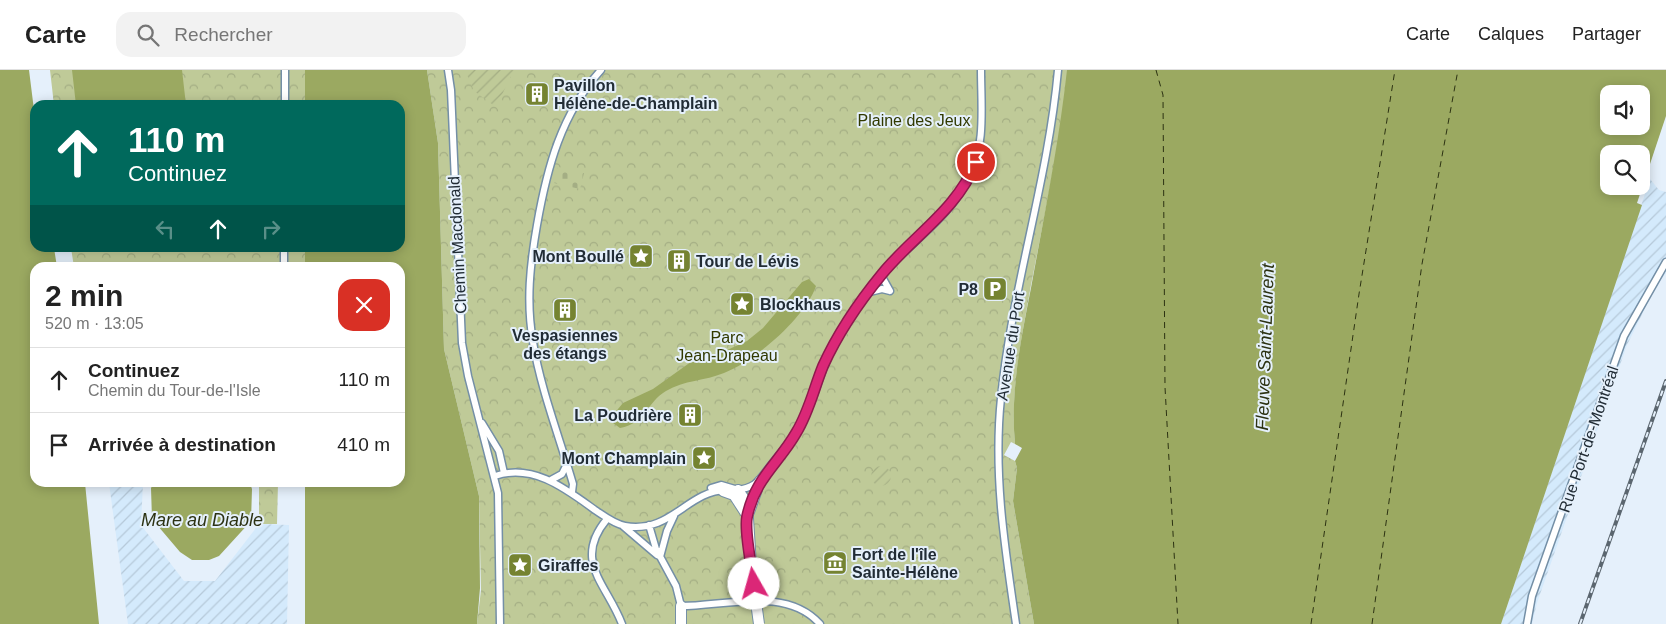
<!DOCTYPE html>
<html lang="fr">
<meta charset="utf-8">
<style>
:root{--surface:#fff;--page:#f2f2f2;--text:#222;--muted:#767676;--line:#e0e0e0}
body{margin:0;font-family:Helvetica,sans-serif;background:var(--page);color:var(--text);height:100vh;display:flex;flex-direction:column;font-size:19px;white-space:nowrap}
*{box-sizing:border-box;margin:0}
p{font-size:16px;color:var(--muted)}
.icon{flex:none;width:28px;height:28px;fill:none;stroke:currentColor;stroke-width:2;stroke-linecap:round;stroke-linejoin:round}
.map{position:relative;flex:1;overflow:hidden}
.side{position:absolute;left:30px;top:192px;width:375px;height:225px;display:flex;flex-direction:column;background:var(--surface);border-radius:15px;box-shadow:0 2px 12px #0003}
.side>*{flex:none}
.hud{position:absolute;left:30px;top:30px;width:375px;height:152px;border-radius:15px;box-shadow:0 2px 12px #0003;background:#00695c;color:#fff;overflow:hidden}
.fabs{position:absolute;left:1600px;top:15px;display:grid;gap:10px}
.fabs a{display:grid;place-items:center;width:50px;height:50px;border-radius:10px;background:var(--surface);box-shadow:0 2px 12px #0003;font-size:25px}
.pin{position:absolute;display:grid;place-items:center;width:42px;height:42px;color:#fff;margin:-21px;border:2px solid #fff;border-radius:50%;box-shadow:0 1px 5px #0007}
.me{position:absolute;width:55px;margin:-28px;rotate:353deg;stroke-linejoin:round;filter:drop-shadow(0 0 4px #0008)}
.turn{display:flex;align-items:center;gap:18px;height:105px;padding:0 15px;font-size:22px}
.turn .icon{width:65px;height:65px;stroke-width:2.5}
.turn b{display:block;font-size:35px;line-height:42px}
.lanes{display:flex;align-items:center;height:48px;padding:0 15px;background:#0003;justify-content:center;gap:25px;direction:ltr}
.lanes .off{opacity:.35}
.round{display:grid;place-items:center;flex:none;width:52px;height:52px;border-radius:15px;background:var(--page)}
.headline{display:flex;align-items:center;justify-content:space-between;height:85px;padding:0 15px}
h1{font-size:30px;font-weight:700;line-height:38px}
ul{padding:0;list-style:none}
li{display:flex;align-items:center;gap:15px;height:65px;padding:0 15px;border-top:1px solid var(--line)}
li div{flex:1}
li b{display:block;font-size:19px}
li em{font-style:normal}
header{display:flex;align-items:center;gap:30px;box-sizing:border-box;height:70px;padding:0 25px;background:var(--surface);border-bottom:1px solid var(--line)}
header strong{font-size:24px}
nav{display:flex;gap:28px;margin-inline-start:auto;font-size:18px}
.search{width:350px;height:45px;background:var(--page);display:flex;align-items:center;gap:12px;box-sizing:border-box;padding:0 18px;border-radius:15px;color:var(--muted);font-size:19px}
.map>svg:first-child{display:block}
</style>
<header>
<strong>Carte</strong>
<div class="search"><svg class="icon" aria-label="search" viewBox="0 0 24 24"><circle cx="10" cy="10" r="6"/><path d="M15 15l6 6"/></svg>Rechercher</div>
<nav><a>Carte</a><a>Calques</a><a>Partager</a></nav>
</header>
<div class="map">
<svg width="1666" height="554" viewBox="0 0 1666 554">
<defs>
<pattern id="industrial-furrows" width="10" height="10" patternUnits="userSpaceOnUse" patternTransform="scale(1.25)"><rect width="10" height="10" fill="#d4eafc"/><path d="M-1 1l2-2M0 10L10 0M9 11l2-2" fill="none" stroke="#b6c9d9"/></pattern>
<pattern id="forest-crowns" width="20" height="18" patternUnits="userSpaceOnUse" patternTransform="scale(1.25)"><rect width="20" height="18" fill="#bfca98"/><path d="M2 6a3 3 0 1 1 6 0M12 15a3 3 0 1 1 6 0" fill="none" stroke="#a4ae84"/></pattern>
<pattern id="cemetery-stones" width="16" height="16" patternUnits="userSpaceOnUse" patternTransform="scale(1.25)"><rect width="16" height="16" fill="#bfca98"/><path d="M2 7V4a2 2 0 0 1 4 0v3zM10 15v-3a2 2 0 0 1 4 0v3z" fill="#a4ae84"/></pattern>
<pattern id="garden-furrows" width="10" height="10" patternUnits="userSpaceOnUse" patternTransform="scale(1.25)"><rect width="10" height="10" fill="#bfca98"/><path d="M-1 1l2-2M0 10L10 0M9 11l2-2" fill="none" stroke="#a4ae84"/></pattern>
</defs>
<rect width="100%" height="100%" fill="#e5f0fb"/>
<path fill="url(#industrial-furrows)" d="M1650,109L1659,120L1666,122V203L1655,218L1627,275L1537,533L1532,554H1501Z
M109,413H143L141,455L184,511H215L259,454L289,455L287,554H128Z"/>
<path fill="url(#forest-crowns)" d="M50,0H305V35H54Z
M427,0H1068C1060,72 1045,143 1031,215C1022,266 1010,321 1015,374L1011,372L1004,385L1015,391L1017,398L1013,431L1034,554H477L481,520L479,426L444,279L438,73Z
M71,178H305V197H74Z
M259,413H278L277,454H259Z"/>
<path fill="url(#cemetery-stones)" d="M558,97L584,103L580,119L554,113Z"/>
<path fill="url(#garden-furrows)" d="M465,0H514L496,37L474,21Z
M871 406a10 10 0 1 1 20 0a10 10 0 1 1-20 0Z"/>
<path fill="#9ba961" fill-rule="evenodd" d="M0,0H29L35,48V178H54L57,197L35,198V412L85,413L99,554H0Z
M72,0H182L186,35H76Z
M305,0H427L438,73L444,279L479,426L480,518L477,554H305V413L400,412V198L305,197V178H400V35H305Z
M1067,0H1666V46L1637,133L1642,135L1501,554H1034L1013,431L1017,398L1015,391L1022,378L1015,374C1010,322 1021,269 1031,218C1044,146 1059,73 1067,0ZM1609,24H1641V56H1609ZM1609,84H1641V116H1609Z
M809,209L816,216C805,248 755,291 724,303C705,311 684,310 666,321C647,332 646,353 620,358L613,353V345L623,333L653,319L695,289L714,286L747,271L763,258L802,212Z
M154,413H250L252,419L251,451L219,486L209,490H192L180,482L152,449L151,418Z"/>
<g fill="none" stroke-linecap="round" stroke-linejoin="round">
<path stroke="#2c3212" stroke-width="1" stroke-dasharray="6 5" stroke-linecap="butt" d="M1156,0L1163,25L1165,317L1178,554
M1311,554L1359,224L1395,0
M1372,554L1422,194L1458,0"/>
<defs>
<path id="minor" d="M448,0L451,20L462,273L468,306L498,423L500,554
M285,35V0
M284,178V198
M881,205L890,221
M870,222L882,219L890,221
M482,353L499,381L504,403
M495,406C533,393 566,419 595,440C604,446 614,454 625,456C671,464 687,421 726,420
M551,410L562,404L567,394
M711,418L721,415L738,420
M736,420C757,418 759,410 771,395C785,378 798,362 807,342C817,321 821,299 832,279C848,249 867,219 891,195C917,168 952,143 969,108C986,75 981,36 981,0
M572,422L573,414C560,369 540,317 533,272C526,232 530,195 537,155C547,98 561,44 601,0
M607,449C572,491 607,514 622,554
M649,455L656,479L676,516L681,536C726,536 786,516 820,554
M623,456L657,485
M660,487L667,461L674,446
M1016,554C1005,479 993,404 1001,328C1012,217 1048,111 1058,0
M1527,554L1532,526L1624,266L1666,192"/>
<path id="primary" d="M738,420L747,433L751,495
M723,421L734,425L745,442
M749,442L760,411
M681,536V554"/>
</defs>
<use href="#minor" stroke="#748fa6" stroke-width="9"/>
<use href="#primary" stroke="#748fa6" stroke-width="12"/>
<use href="#minor" stroke="#fff" stroke-width="6"/>
<use href="#primary" stroke="#fff" stroke-width="10"/>
<defs>
<path id="rail" d="M1580,554L1666,311"/>
</defs>
<use href="#rail" stroke="#5b666f" stroke-width="4"/>
<use href="#rail" stroke="#e5f0fb" stroke-width="2" stroke-dasharray="5.5" stroke-linecap="butt"/>
<defs>
<path id="primary-bridge" d="M751,495L759,554"/>
</defs>
<use href="#primary-bridge" stroke="#748fa6" stroke-width="12" stroke-linecap="butt"/>
<use href="#primary-bridge" stroke="#fff" stroke-width="10"/>
</g>
<g fill="none" stroke-linecap="round" stroke-linejoin="round">
<defs>
<path id="route" d="M754,514C752,498 744,462 747,447C755,408 779,393 796,363C809,342 814,318 823,296C838,263 859,232 882,204C914,165 957,140 976,92"/>
</defs>
<use href="#route" stroke="#8e194d" stroke-width="12"/>
<use href="#route" stroke="#db2777" stroke-width="9"/>
</g>
<defs>
<symbol id="building-square" viewBox="-11 -11 22 22"><rect x="-9" y="-9" width="18" height="18" rx="4" fill="#758331" stroke="#e5f0fb"/><path d="M-4-6H4V6H1V3H-1V6H-4ZM-2.5-4.3h1.7v1.8h-1.7ZM.8-4.3h1.7v1.8H.8ZM-2.5-1h1.7V.8h-1.7ZM.8-1h1.7V.8H.8Z" fill="#fff"/></symbol>
<symbol id="sight-square" viewBox="-11 -11 22 22"><rect x="-9" y="-9" width="18" height="18" rx="4" fill="#758331" stroke="#e5f0fb"/><path d="M0-6L1.8-2.2L6-1.7L2.9 1.2L3.7 5.4L0 3.3L-3.7 5.4L-2.9 1.2L-6-1.7L-1.8-2.2Z" fill="#fff"/></symbol>
<symbol id="parking-square" viewBox="-11 -11 22 22"><rect x="-9" y="-9" width="18" height="18" rx="4" fill="#758331" stroke="#e5f0fb"/><path d="M-3.5-5.5H1a3.5 3.5 0 0 1 0 7H-1V5.5H-3.5ZM-1-3.4V-.6H.8a1.4 1.4 0 0 0 0-2.8Z" fill="#fff"/></symbol>
<symbol id="museum-square" viewBox="-11 -11 22 22"><rect x="-9" y="-9" width="18" height="18" rx="4" fill="#758331" stroke="#e5f0fb"/><path d="M0-6L6-3V-2H-6V-3ZM-5-1h2V3h-2ZM-1-1h2V3h-2ZM3-1h2V3H3ZM-6 4H6V6H-6Z" fill="#fff"/></symbol>
</defs>
<g fill-rule="evenodd">
<use href="#building-square" x="523" y="10" width="28" height="28"/>
<use href="#sight-square" x="627" y="172" width="28" height="28"/>
<use href="#building-square" x="665" y="177" width="28" height="28"/>
<use href="#parking-square" x="981" y="205" width="28" height="28"/>
<use href="#sight-square" x="728" y="220" width="28" height="28"/>
<use href="#building-square" x="551" y="226" width="28" height="28"/>
<use href="#building-square" x="676" y="331" width="28" height="28"/>
<use href="#sight-square" x="690" y="374" width="28" height="28"/>
<use href="#museum-square" x="821" y="479" width="28" height="28"/>
<use href="#sight-square" x="506" y="481" width="28" height="28"/>
</g>
<g text-anchor="middle" stroke-width="4" stroke-linejoin="round" paint-order="stroke">
<g font-size="16" font-weight="bold" fill="#212c35" stroke="#e5f0fb" text-anchor="start">
<text x="554" y="21">Pavillon<tspan x="554" dy="18">Hélène-de-Champlain</tspan></text>
<text x="624" y="192" text-anchor="end">Mont Boullé</text>
<text x="696" y="197">Tour de Lévis</text>
<text x="978" y="225" text-anchor="end">P8</text>
<text x="760" y="240">Blockhaus</text>
<text x="565" y="271" text-anchor="middle">Vespasiennes<tspan x="565" dy="18">des étangs</tspan></text>
<text x="672" y="351" text-anchor="end">La Poudrière</text>
<text x="686" y="394" text-anchor="end">Mont Champlain</text>
<text x="852" y="490">Fort de l'île<tspan x="852" dy="18">Sainte-Hélène</tspan></text>
<text x="538" y="501">Giraffes</text>
</g>
<g font-size="16" fill="#313900" stroke="#e5f0fb">
<text x="914" y="56">Plaine des Jeux</text>
<text x="727" y="273">Parc<tspan x="727" dy="18">Jean-Drapeau</tspan></text>
</g>
<g font-size="16" fill="#212c35" stroke="#e5f0fb">
<text transform="translate(457 175) rotate(-93)" y="6">Chemin Macdonald</text>
<text transform="translate(1010 276) rotate(-81)" y="6">Avenue du Port</text>
<text transform="translate(1588 369) rotate(-71)" y="6">Rue Port-de-Montréal</text>
</g>
<g font-size="18" font-style="italic" fill="#2c3212" stroke="#e5f0fb">
<text transform="translate(1265 277) rotate(-88)" y="6">Fleuve Saint-Laurent</text>
<text x="202" y="456">Mare au Diable</text>
</g>
</g>
</svg>
<div class="fabs">
<a><svg class="icon" aria-label="sound" viewBox="0 0 24 24"><path d="M4 9h4l5-4v14l-5-4H4zM17 9q2 3 0 6"/></svg></a>
<a><svg class="icon" aria-label="search" viewBox="0 0 24 24"><circle cx="10" cy="10" r="6"/><path d="M15 15l6 6"/></svg></a>
</div>
<div class="pin" style="left:976px;top:92px;background:#d93025"><svg class="icon" aria-label="arrive" viewBox="0 0 24 24"><path d="M6 21V4h12l-3 4 3 4H6"/></svg></div>
<svg class="me" style="left:754px;top:514px" viewBox="-20 -20 40 40"><circle r="19" fill="#fff"/><path d="M0-13L10 11 0 6-10 11z" fill="#db2777"/></svg>
<div class="hud">
<div class="turn"><svg class="icon" aria-label="ahead" viewBox="0 0 24 24"><path d="M12 20V5M6 11l6-6 6 6"/></svg><div><b>110 m</b>Continuez</div></div>
<div class="lanes"><svg class="icon off" aria-label="left" viewBox="0 0 24 24"><path d="M17 20v-9H6M10 6l-5 5 5 5"/></svg><svg class="icon" aria-label="ahead" viewBox="0 0 24 24"><path d="M12 20V5M6 11l6-6 6 6"/></svg><svg class="icon off" aria-label="right" viewBox="0 0 24 24"><path d="M7 20v-9h11M14 6l5 5-5 5"/></svg></div>
</div>
<section class="side">
<div class="headline"><div><h1>2 min</h1><p>520 m · 13:05</p></div><a class="round" style="background:#d93025;color:#fff"><svg class="icon" aria-label="close" viewBox="0 0 24 24"><path d="M6 6l12 12M18 6L6 18"/></svg></a></div>
<ul>
<li><svg class="icon" aria-label="ahead" viewBox="0 0 24 24"><path d="M12 20V5M6 11l6-6 6 6"/></svg><div><b>Continuez</b><p>Chemin du Tour-de-l'Isle</p></div><em>110 m</em></li>
<li><svg class="icon" aria-label="arrive" viewBox="0 0 24 24"><path d="M6 21V4h12l-3 4 3 4H6"/></svg><div><b>Arrivée à destination</b></div><em>410 m</em></li>
</ul>
</section>
</div>
